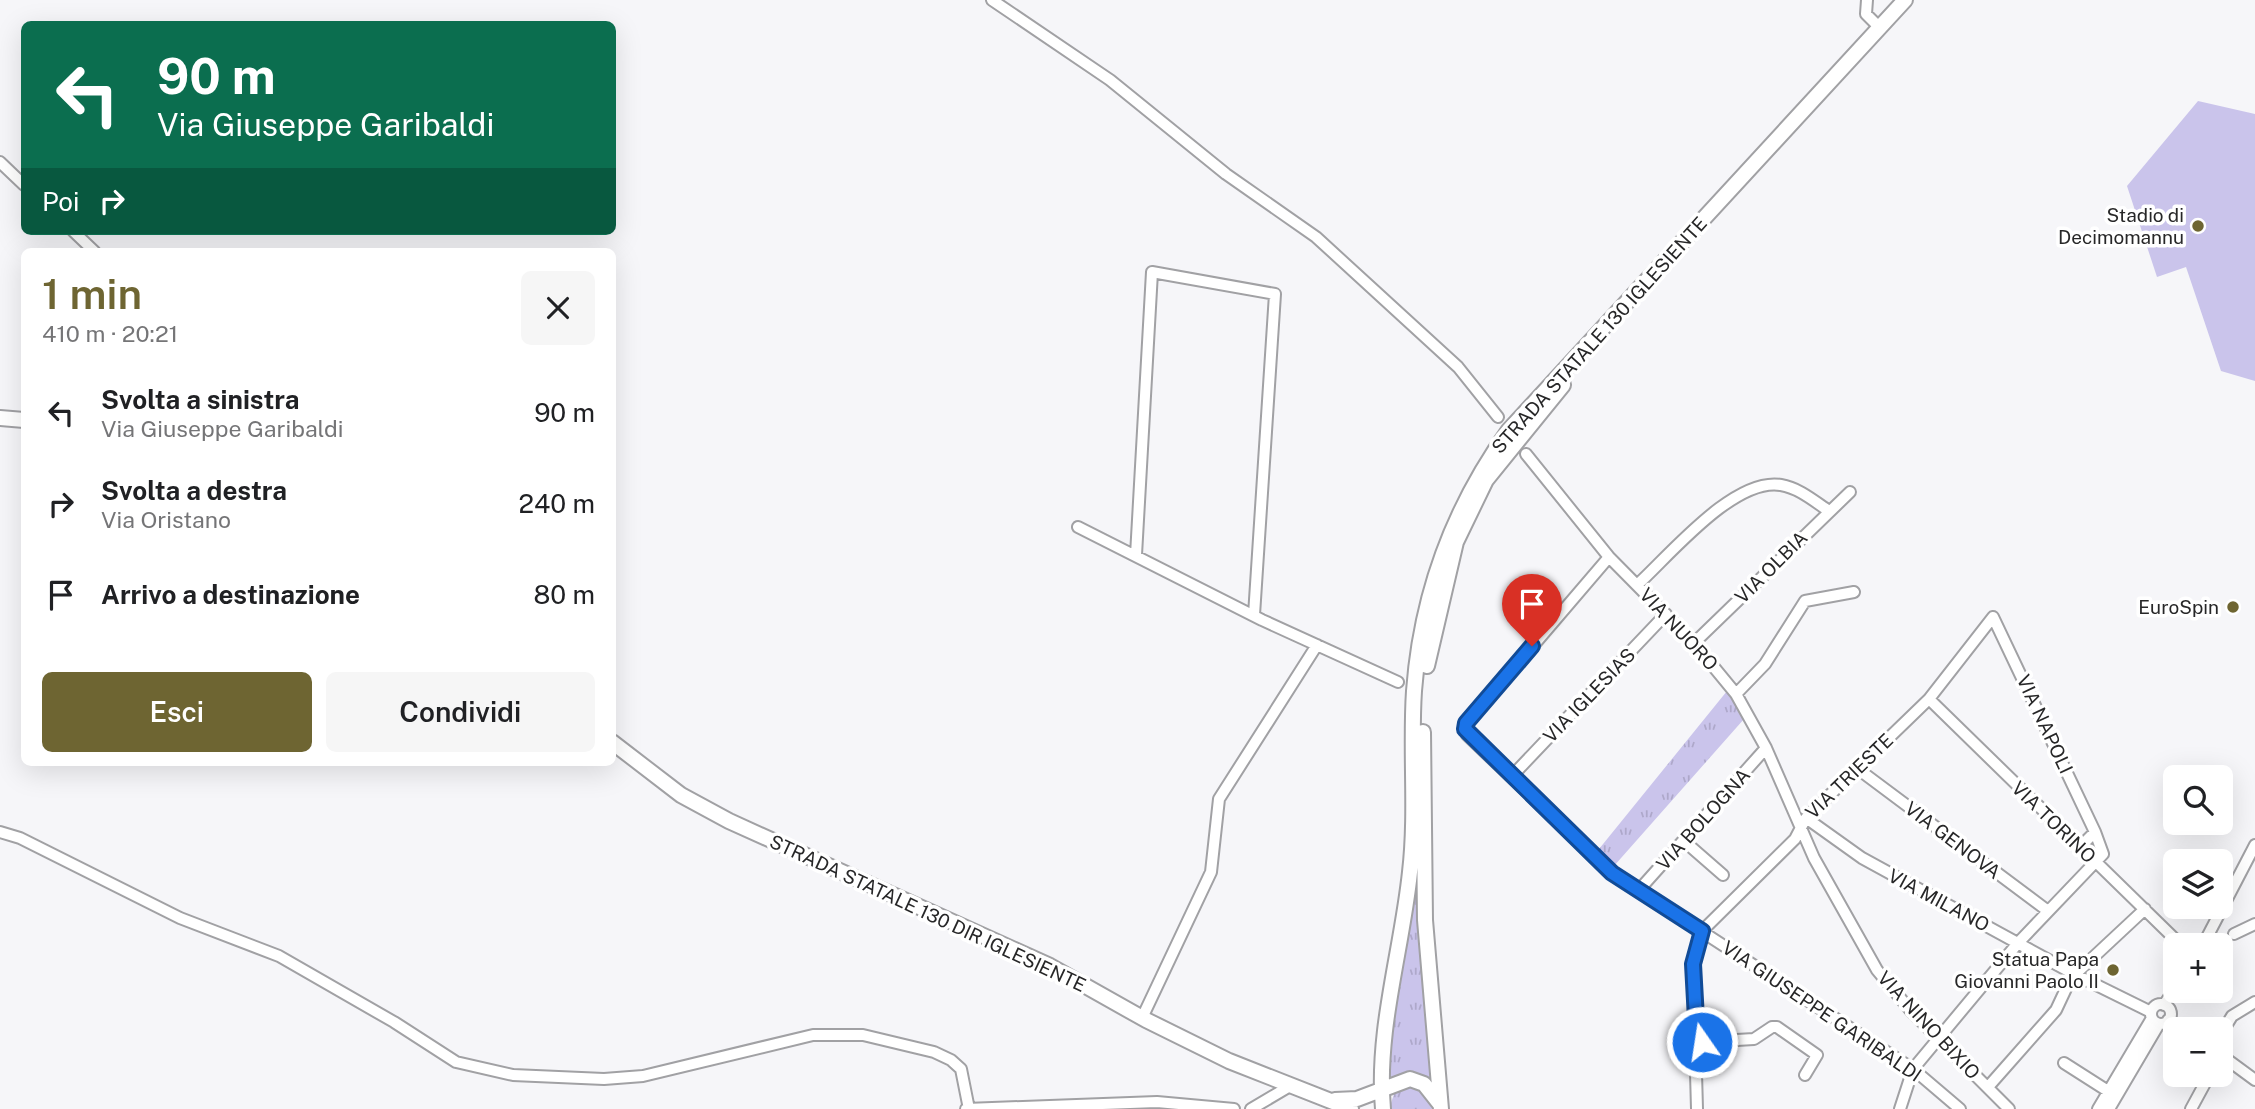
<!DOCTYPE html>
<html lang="it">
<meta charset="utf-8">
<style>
:root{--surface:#fff;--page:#f6f6f6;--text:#202124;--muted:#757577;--accent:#6e6532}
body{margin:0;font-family:"Public Sans",sans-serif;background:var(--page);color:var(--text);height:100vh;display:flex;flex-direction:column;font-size:26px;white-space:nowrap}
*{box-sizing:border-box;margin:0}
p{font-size:23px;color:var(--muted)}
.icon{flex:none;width:38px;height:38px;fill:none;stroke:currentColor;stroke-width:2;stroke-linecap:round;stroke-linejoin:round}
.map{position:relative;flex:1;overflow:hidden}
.side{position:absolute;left:21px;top:248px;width:595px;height:518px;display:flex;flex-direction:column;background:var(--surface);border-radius:10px;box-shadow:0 7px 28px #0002}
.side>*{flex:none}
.banner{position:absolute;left:21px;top:21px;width:595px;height:214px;border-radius:10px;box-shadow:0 7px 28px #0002;background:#0b6e4f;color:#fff;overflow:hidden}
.controls{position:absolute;left:2163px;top:765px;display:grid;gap:14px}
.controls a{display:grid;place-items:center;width:70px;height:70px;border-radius:10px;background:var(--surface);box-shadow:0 7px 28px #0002;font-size:35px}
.pin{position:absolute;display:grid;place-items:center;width:60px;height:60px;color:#fff;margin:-72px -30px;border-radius:50% 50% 50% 0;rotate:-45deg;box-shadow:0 0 7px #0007}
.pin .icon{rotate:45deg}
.me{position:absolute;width:77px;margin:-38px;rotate:347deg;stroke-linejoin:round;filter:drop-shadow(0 0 5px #0008)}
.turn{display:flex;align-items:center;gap:24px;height:147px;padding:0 21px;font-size:32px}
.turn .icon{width:91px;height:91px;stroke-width:2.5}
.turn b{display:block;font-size:49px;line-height:60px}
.then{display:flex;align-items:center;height:66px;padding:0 21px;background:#0003;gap:14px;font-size:26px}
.round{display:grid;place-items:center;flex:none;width:74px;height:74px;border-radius:10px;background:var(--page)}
.headline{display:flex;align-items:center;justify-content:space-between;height:119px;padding:0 21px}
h1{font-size:42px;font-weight:600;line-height:52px;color:var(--accent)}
.cta{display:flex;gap:14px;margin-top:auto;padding:14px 21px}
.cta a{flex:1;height:80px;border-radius:10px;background:var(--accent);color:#fff;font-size:28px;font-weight:600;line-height:80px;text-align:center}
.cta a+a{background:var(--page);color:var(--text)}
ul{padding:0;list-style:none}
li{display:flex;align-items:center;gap:21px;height:91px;padding:0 21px}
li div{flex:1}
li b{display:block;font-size:26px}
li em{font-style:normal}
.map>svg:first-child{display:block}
</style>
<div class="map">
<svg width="2255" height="1109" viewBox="0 0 2255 1109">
<defs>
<pattern id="grass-tufts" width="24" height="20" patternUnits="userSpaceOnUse" patternTransform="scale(1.75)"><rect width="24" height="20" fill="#cac4eb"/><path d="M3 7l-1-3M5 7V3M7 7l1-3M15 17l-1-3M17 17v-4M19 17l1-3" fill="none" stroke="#aea8ca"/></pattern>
</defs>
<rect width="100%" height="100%" fill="#f6f6f9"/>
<path fill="url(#grass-tufts)" d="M1727,691L1744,719L1614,866L1599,849Z
M1417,873L1423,980L1433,1085L1385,1082L1388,1040Z
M1407,1087C1421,1087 1430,1095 1432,1109H1389L1394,1094Z"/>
<path fill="#cac4eb" d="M2198,101L2255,114V381L2221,371L2186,267L2157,277L2127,186Z"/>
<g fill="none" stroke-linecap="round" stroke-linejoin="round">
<defs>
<path id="minor" d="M992,0L1110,80L1226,174L1316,237L1458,367L1498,417
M1867,0L1866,14L1880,28
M0,162L24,185
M73,231L95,252
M1526,454L1609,557L1694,643L1736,694L1766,748L1814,858L1877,970L1911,1011L2009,1109
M1078,527L1262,620L1398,682
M1136,555L1152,272L1275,294L1254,615
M1609,557L1467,723V735L1612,873L1913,1069L1960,1109
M1637,585C1670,555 1734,477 1781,485C1799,488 1814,501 1829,511
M1694,643L1850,492
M1736,694L1765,664L1805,601L1854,592
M1929,699L2181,945
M1858,769L2048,911
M1512,776L1666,614
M1806,818L1862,858L2076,975L2151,1012
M0,832L20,838L180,918L279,956L394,1022L456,1062L513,1075L604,1079L643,1076L813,1035H863L934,1052L951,1060L961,1069L969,1109
M1684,841L1723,875
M1639,890L1766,748
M2234,934L2255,924
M2203,945L2255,845
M2151 1014a10 10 0 1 1 20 0a10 10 0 1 1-20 0Z
M2164,1005L2175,988
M1142,1018L1211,872L1219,799L1317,645
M2168,1020L2181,1029
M2221,1034L2232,1016L2255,1002
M1697,1037L1702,1042L1754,1039L1772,1027H1777L1817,1055L1805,1075
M2221,1055L2255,1080
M2064,1063L2111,1093
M1988,1087L2056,1010L2071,978L2145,909
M966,1109L1157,1102L1234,1109
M1251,1109L1290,1086
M1697,1109L1693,964L1702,931L1795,839L1806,818L1929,699L1993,617L2095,832
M1900,1109L1913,1069L2018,943L2103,854L2095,832L2080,847
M2098,1109L2152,1018
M2109,1109L2159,1024
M2191,1109L2210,1074"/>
<path id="major" d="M0,418L24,420
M1427,666L1456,542L1486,480L1563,385
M1423,732L1425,920L1441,1109
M612,742L681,795L729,821L1050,966L1146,1020L1229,1061L1351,1109
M1335,1100L1357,1099L1410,1079L1424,1084L1439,1103
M1383,1109C1376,1030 1402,950 1410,872C1417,812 1410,751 1414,691C1421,595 1453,508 1509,430L1905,0"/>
</defs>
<use href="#minor" stroke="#a1a1a4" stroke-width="14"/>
<use href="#major" stroke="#a1a1a4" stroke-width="18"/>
<use href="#minor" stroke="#fff" stroke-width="10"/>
<use href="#major" stroke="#fff" stroke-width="14"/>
</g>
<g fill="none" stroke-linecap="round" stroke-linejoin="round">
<defs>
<path id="route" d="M1532,646L1466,723L1465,729L1612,873L1702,931L1693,964L1697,1037L1702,1042"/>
</defs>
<use href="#route" stroke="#114b97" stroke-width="18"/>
<use href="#route" stroke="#1a73e8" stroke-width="12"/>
</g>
<g fill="#6e6532" stroke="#fff" stroke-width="2.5">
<circle cx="2198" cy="226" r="7"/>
<circle cx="2233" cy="607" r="7"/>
<circle cx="2113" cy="970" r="7"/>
</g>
<g text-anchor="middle" stroke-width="7" stroke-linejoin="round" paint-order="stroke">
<g font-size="19" fill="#272728" stroke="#fff" text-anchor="end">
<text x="2184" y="222">Stadio di<tspan x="2184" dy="22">Decimomannu</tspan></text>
<text x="2219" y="614">EuroSpin</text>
<text x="2099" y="966">Statua Papa<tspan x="2099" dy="22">Giovanni Paolo II</tspan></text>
</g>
<g font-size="19" fill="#272728" stroke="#fff">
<text transform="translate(1599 335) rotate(-48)" y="7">STRADA STATALE 130 IGLESIENTE</text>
<text transform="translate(1771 567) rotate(-45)" y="7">VIA OLBIA</text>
<text transform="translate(1679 629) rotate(47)" y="7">VIA NUORO</text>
<text transform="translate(1589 695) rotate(-46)" y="7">VIA IGLESIAS</text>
<text transform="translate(2045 724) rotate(65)" y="7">VIA NAPOLI</text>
<text transform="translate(1849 776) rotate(-44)" y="7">VIA TRIESTE</text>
<text transform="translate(1703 819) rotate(-48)" y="7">VIA BOLOGNA</text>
<text transform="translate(2054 822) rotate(44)" y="7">VIA TORINO</text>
<text transform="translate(1953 840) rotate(37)" y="7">VIA GENOVA</text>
<text transform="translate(1939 900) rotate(28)" y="7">VIA MILANO</text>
<text transform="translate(928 913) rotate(25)" y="7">STRADA STATALE 130 DIR IGLESIENTE</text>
<text transform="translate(1822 1011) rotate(34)" y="7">VIA GIUSEPPE GARIBALDI</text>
<text transform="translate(1929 1025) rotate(47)" y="7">VIA NINO BIXIO</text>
</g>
</g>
</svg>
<div class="controls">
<a><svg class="icon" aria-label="search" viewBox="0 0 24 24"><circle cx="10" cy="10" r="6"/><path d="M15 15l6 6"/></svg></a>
<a><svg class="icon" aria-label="layers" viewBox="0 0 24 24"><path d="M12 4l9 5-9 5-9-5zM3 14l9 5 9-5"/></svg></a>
<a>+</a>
<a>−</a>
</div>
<div class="pin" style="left:1532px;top:646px;background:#d93025"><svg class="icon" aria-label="arrive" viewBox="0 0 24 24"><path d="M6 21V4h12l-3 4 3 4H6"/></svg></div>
<svg class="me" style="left:1702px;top:1042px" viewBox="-20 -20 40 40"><circle r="17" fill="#1a73e8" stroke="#fff" stroke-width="3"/><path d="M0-11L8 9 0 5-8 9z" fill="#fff"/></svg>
<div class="banner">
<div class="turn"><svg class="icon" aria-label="left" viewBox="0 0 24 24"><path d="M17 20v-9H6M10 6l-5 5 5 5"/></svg><div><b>90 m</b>Via Giuseppe Garibaldi</div></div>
<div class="then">Poi<svg class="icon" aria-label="right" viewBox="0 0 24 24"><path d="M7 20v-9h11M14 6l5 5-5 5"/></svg></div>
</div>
<section class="side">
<div class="headline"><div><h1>1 min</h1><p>410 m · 20:21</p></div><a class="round"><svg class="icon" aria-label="close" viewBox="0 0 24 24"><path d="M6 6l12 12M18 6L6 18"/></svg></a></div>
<ul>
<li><svg class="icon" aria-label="left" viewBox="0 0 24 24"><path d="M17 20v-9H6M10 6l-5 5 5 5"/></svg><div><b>Svolta a sinistra</b><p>Via Giuseppe Garibaldi</p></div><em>90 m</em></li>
<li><svg class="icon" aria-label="right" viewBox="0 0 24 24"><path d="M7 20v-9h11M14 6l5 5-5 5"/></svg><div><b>Svolta a destra</b><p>Via Oristano</p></div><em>240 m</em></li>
<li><svg class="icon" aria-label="arrive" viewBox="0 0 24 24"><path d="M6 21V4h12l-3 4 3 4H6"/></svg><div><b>Arrivo a destinazione</b></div><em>80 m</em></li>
</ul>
<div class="cta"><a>Esci</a><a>Condividi</a></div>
</section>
</div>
